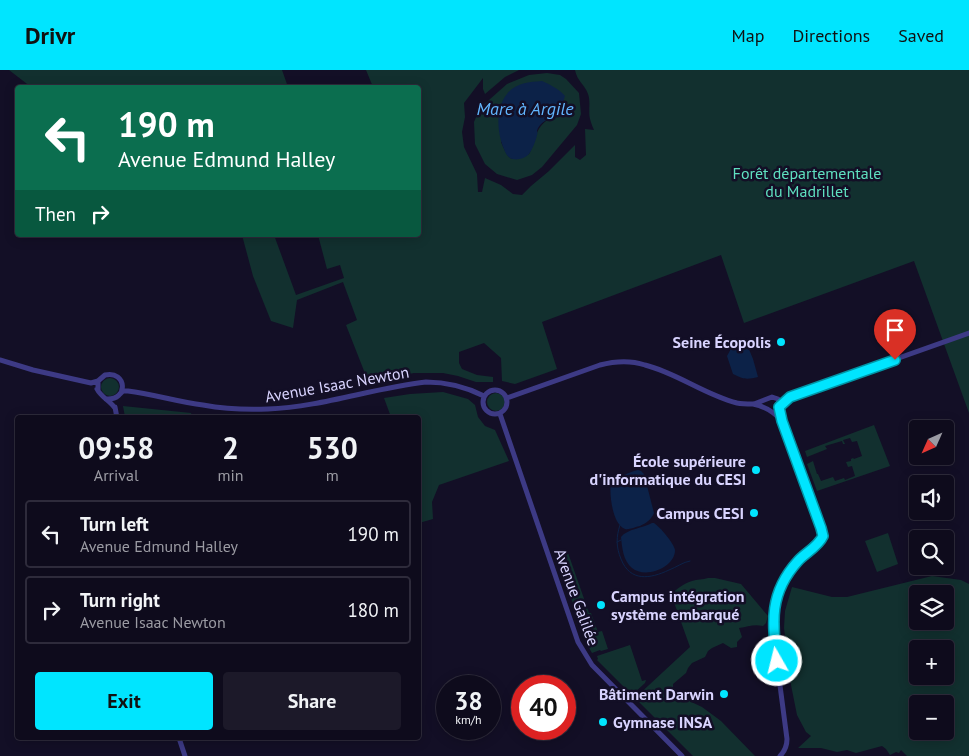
<!DOCTYPE html>
<meta charset="utf-8">
<style>
:root{--surface:#0e0b1c;--page:#1c1929;--text:#f1f3f6;--muted:#9b9ba3;--line:#2e2b3b;--accent:#00e5ff}
body{margin:0;font-family:"PT Sans",sans-serif;background:var(--page);color:var(--text);height:100vh;display:flex;flex-direction:column;font-size:19px;white-space:nowrap}
*{box-sizing:border-box;margin:0}
p{font-size:16px;color:var(--muted)}
.icon{flex:none;width:28px;height:28px;fill:none;stroke:currentColor;stroke-width:2;stroke-linecap:round;stroke-linejoin:round}
.map{position:relative;flex:1;overflow:hidden}
.drawer{position:absolute;left:15px;top:345px;width:406px;height:325px;display:flex;flex-direction:column;background:var(--surface);border-radius:5px;box-shadow:0 2px 12px #0003,0 0 0 1px var(--line)}
.drawer>*{flex:none}
.guide{position:absolute;left:15px;top:15px;width:406px;height:152px;border-radius:5px;box-shadow:0 2px 12px #0003,0 0 0 1px var(--line);background:#0b6e4f;color:#fff;overflow:hidden}
.needle{width:32px;rotate:225deg}
.tools{position:absolute;left:909px;top:350px;display:grid;gap:10px}
.tools a{display:grid;place-items:center;width:45px;height:45px;border-radius:5px;background:var(--surface);box-shadow:0 2px 12px #0003,0 0 0 1px var(--line);font-size:25px}
.speed{position:absolute;left:436px;top:605px;display:flex;gap:10px;font-size:25px;font-weight:700;text-align:center}
.speed>*{display:grid;place-content:center;width:65px;height:65px;border-radius:50%;background:var(--surface);box-shadow:0 2px 12px #0003,0 0 0 1px var(--line);line-height:1}
.speed small{font-size:12px;font-weight:400}
.speed .limit{border:8px solid #d22;background:#fff;color:#111}
.pin{position:absolute;display:grid;place-items:center;width:42px;height:42px;color:#fff;margin:-51px -21px;border-radius:50% 50% 50% 0;rotate:-45deg;box-shadow:0 0 5px #0007}
.pin .icon{rotate:45deg}
.me{position:absolute;width:55px;margin:-28px;rotate:352deg;stroke-linejoin:round;filter:drop-shadow(0 0 4px #0008)}
.turn{display:flex;align-items:center;gap:18px;height:105px;padding:0 20px;font-size:22px}
.turn .icon{width:65px;height:65px;stroke-width:2.5}
.turn b{display:block;font-size:35px;line-height:42px}
.then{display:flex;align-items:center;height:48px;padding:0 20px;background:#0003;gap:10px;font-size:19px}
.eta{display:flex;justify-content:space-evenly;align-items:center;height:85px;text-align:center}
.eta b{font-size:30px;font-weight:800;line-height:35px}
.cta{display:flex;gap:10px;margin-top:auto;padding:10px 20px}
.cta a{flex:1;height:58px;border-radius:5px;background:var(--accent);color:#111;font-size:20px;font-weight:800;line-height:58px;text-align:center}
.cta a+a{background:var(--page);color:var(--text)}
ul{padding:0;list-style:none}
li{display:flex;align-items:center;gap:15px;height:68px;margin:0 10px 8px;padding:0 10px;border:2px solid var(--line);border-radius:5px}
li div{flex:1}
li b{display:block;font-size:19px}
li em{font-style:normal}
header{display:flex;align-items:center;gap:30px;box-sizing:border-box;height:70px;padding:0 25px;background:var(--accent);color:#111}
header strong{font-size:24px}
nav{display:flex;gap:28px;margin-inline-start:auto;font-size:18px}
.map>svg:first-child{display:block}
</style>
<header>
<strong>Drivr</strong>
<nav><a>Map</a><a>Directions</a><a>Saved</a></nav>
</header>
<div class="map">
<svg width="969" height="686" viewBox="0 0 969 686">
<rect width="100%" height="100%" fill="#130f26"/>
<path fill="#12302f" fill-rule="evenodd" d="M9,0H282L288,17H31Z
M366,0H519L505,7L485,24L483,19V8L464,33L465,47L462,62L464,77L477,104L478,122H482L485,108L501,115L513,124L522,125L531,116L549,101L575,75V87L580,90L586,85L585,59L594,60C592,56 591,52 590,49C588,41 591,32 588,24C585,15 577,11 575,0H969V343L914,191L744,253L721,185L542,252L557,299L515,314L502,311L501,288L484,273L459,282V293L462,299L477,305L493,307V312H476L458,306L443,303H414L368,311L346,255L357,250L343,212L297,230L293,258L271,251L253,206L242,165H274L296,225L344,208L340,195L327,199L318,165H419V18L373,17Z
M547,3L560,5L566,9L579,23L581,44L577,55L542,97L532,105L517,110L497,104L485,94L475,74L474,52L480,38L507,14L529,5ZM553,47C534,56 538,67 529,84C510,93 509,90 501,72Z
M101 317a9 9 0 1 1 18 0a9 9 0 1 1-18 0Z
M443,322L468,329L475,335L478,347L485,356L495,360L509,391L439,415L432,432L433,449L419,453V348L391,347L384,328L410,324Z
M487 332a9 9 0 1 1 18 0a9 9 0 1 1-18 0Z
M123,336L191,343L192,347H125Z
M874,355L890,396L817,421L807,394L813,391L817,404H818L821,411L833,407L835,411L844,408L845,410L855,406L852,396L848,397L846,392L851,391V389L853,388L854,389L862,386L857,371L852,372L850,368L843,370L845,374H843L842,371L825,376L827,379L807,387L805,381Z
M888,463L898,494L877,502L865,471Z
M567,480L589,543H591L598,562L602,561L608,579L601,581L600,580L592,583L585,571L558,488L561,482Z
M932,506L961,510L969,514V686H907L901,680L899,683L896,682L890,685L886,679L882,676L856,683L847,680L837,682L821,678H798L811,666L806,662L797,645L791,615L784,558L785,541L792,517L832,527H847ZM918,524H945V551H918ZM918,579H945V606H918ZM918,634H945V661H918Z
M708,508H715L741,514L768,546L766,553L763,556C753,554 748,557 739,558L742,567L737,572V577L731,578L723,573L712,578L708,581L705,587L692,593L688,598L686,603L673,614V618L685,629L702,637L721,651L755,686H693L635,628L690,577L671,524C677,519 684,513 692,511C697,509 703,510 708,508Z
M630,575L642,611L646,610L645,613L632,625L597,590L598,589L597,586Z"/>
<path fill="#0c2248" d="M542,11C551,15 559,19 565,26C563,31 563,37 560,41C553,48 540,50 537,61C537,62 538,63 537,65C536,70 532,81 528,85C524,89 515,91 510,88C507,86 505,82 504,79C497,63 495,38 507,24C515,13 529,12 542,11Z
M746,272L753,289L758,307C746,310 743,309 733,304L727,286L733,275Z
M638,400L641,401L644,404L654,443C651,450 646,453 640,456C635,457 629,460 625,459C612,454 609,423 611,412L613,409L634,401Z
M652,453H654C660,457 674,473 675,480C675,498 645,509 632,498C623,491 622,477 621,467C627,459 643,458 652,453Z"/>
<g fill="none" stroke-linecap="round" stroke-linejoin="round">
<path stroke="#0c2248" stroke-width="1" d="M620,455C616,467 616,477 621,489C630,512 650,509 669,500C677,497 683,492 690,491
M617,472L621,470"/>
<path stroke="#3d3a85" stroke-width="5" d="M0,290L33,300L91,313L98,311
M97,319C101,327 109,330 115,338
M483 332a12 12 0 1 1 24 0a12 12 0 1 1-24 0Z
M98,320V311L105,305C127,300 129,331 106,329
M120,324L123,321H128C153,324 178,332 203,335C225,339 246,340 268,339C321,337 373,318 426,312C447,312 466,317 484,326
M507,328L600,295C615,291 630,290 645,295C677,303 705,325 737,333C742,334 748,334 753,334C764,336 774,342 782,351
M754,334L772,327L778,329L780,334L779,337
M779,336L790,327L797,324L969,263
M115,337L117,348
M779,337L782,351L821,458L823,466L819,472L804,485L787,505L779,523L774,538L773,562L787,669C787,676 785,681 780,686
M500,344L578,572L592,595L682,686
M179,668L185,686"/>
</g>
<g fill="none" stroke-linecap="round" stroke-linejoin="round">
<defs>
<path id="route" d="M777,591C772,552 769,523 798,491C805,483 818,477 823,466L821,458L782,351L779,337L790,327L895,290"/>
</defs>
<use href="#route" stroke="#0095a6" stroke-width="12"/>
<use href="#route" stroke="#00e5ff" stroke-width="9"/>
</g>
<g fill="#00e5ff" stroke="#130f26" stroke-width="2">
<circle cx="781" cy="272" r="5"/>
<circle cx="756" cy="400" r="5"/>
<circle cx="754" cy="443" r="5"/>
<circle cx="601" cy="535" r="5"/>
<circle cx="724" cy="624" r="5"/>
<circle cx="603" cy="652" r="5"/>
</g>
<g text-anchor="middle" stroke-width="5" stroke-linejoin="round" paint-order="stroke">
<g font-size="16" fill="#5fe0c0" stroke="#130f26">
<text x="807" y="109">Forêt départementale<tspan x="807" dy="18">du Madrillet</tspan></text>
</g>
<g font-size="16" font-weight="bold" fill="#d9d4ff" stroke="#130f26" text-anchor="end">
<text x="771" y="278">Seine Écopolis</text>
<text x="746" y="397">École supérieure<tspan x="746" dy="18">d'informatique du CESI</tspan></text>
<text x="744" y="449">Campus CESI</text>
<text x="611" y="532" text-anchor="start">Campus intégration<tspan x="611" dy="18">système embarqué</tspan></text>
<text x="714" y="630">Bâtiment Darwin</text>
<text x="613" y="658" text-anchor="start">Gymnase INSA</text>
</g>
<g font-size="16" fill="#d9d4ff" stroke="#130f26">
<text transform="translate(337 314) rotate(-10)" y="6">Avenue Isaac Newton</text>
<text transform="translate(577 527) rotate(70)" y="6">Avenue Galilée</text>
</g>
<g font-size="18" font-style="italic" fill="#62b6ff" stroke="#130f26">
<text x="525" y="45">Mare à Argile</text>
</g>
</g>
</svg>
<div class="tools">
<a><svg class="needle" viewBox="-14 -14 28 28"><path d="M0-13l5 13h-10z" fill="#e53935"/><path d="M0 13l5-13h-10z" fill="#9b9ba3"/></svg></a>
<a><svg class="icon" aria-label="sound" viewBox="0 0 24 24"><path d="M4 9h4l5-4v14l-5-4H4zM17 9q2 3 0 6"/></svg></a>
<a><svg class="icon" aria-label="search" viewBox="0 0 24 24"><circle cx="10" cy="10" r="6"/><path d="M15 15l6 6"/></svg></a>
<a><svg class="icon" aria-label="layers" viewBox="0 0 24 24"><path d="M12 4l9 5-9 5-9-5zM3 14l9 5 9-5"/></svg></a>
<a>+</a>
<a>−</a>
</div>
<div class="speed"><div>38<small>km/h</small></div><div class="limit">40</div></div>
<div class="pin" style="left:895px;top:290px;background:#d93025"><svg class="icon" aria-label="arrive" viewBox="0 0 24 24"><path d="M6 21V4h12l-3 4 3 4H6"/></svg></div>
<svg class="me" style="left:777px;top:591px" viewBox="-20 -20 40 40"><circle r="17" fill="#00e5ff" stroke="#fff" stroke-width="3"/><path d="M0-11L8 9 0 5-8 9z" fill="#fff"/></svg>
<div class="guide">
<div class="turn"><svg class="icon" aria-label="left" viewBox="0 0 24 24"><path d="M17 20v-9H6M10 6l-5 5 5 5"/></svg><div><b>190 m</b>Avenue Edmund Halley</div></div>
<div class="then">Then<svg class="icon" aria-label="right" viewBox="0 0 24 24"><path d="M7 20v-9h11M14 6l5 5-5 5"/></svg></div>
</div>
<section class="drawer">
<div class="eta">
<div><b>09:58</b><p>Arrival</p></div>
<div><b>2</b><p>min</p></div>
<div><b>530</b><p>m</p></div>
</div>
<ul>
<li><svg class="icon" aria-label="left" viewBox="0 0 24 24"><path d="M17 20v-9H6M10 6l-5 5 5 5"/></svg><div><b>Turn left</b><p>Avenue Edmund Halley</p></div><em>190 m</em></li>
<li><svg class="icon" aria-label="right" viewBox="0 0 24 24"><path d="M7 20v-9h11M14 6l5 5-5 5"/></svg><div><b>Turn right</b><p>Avenue Isaac Newton</p></div><em>180 m</em></li>
</ul>
<div class="cta"><a>Exit</a><a>Share</a></div>
</section>
</div>
